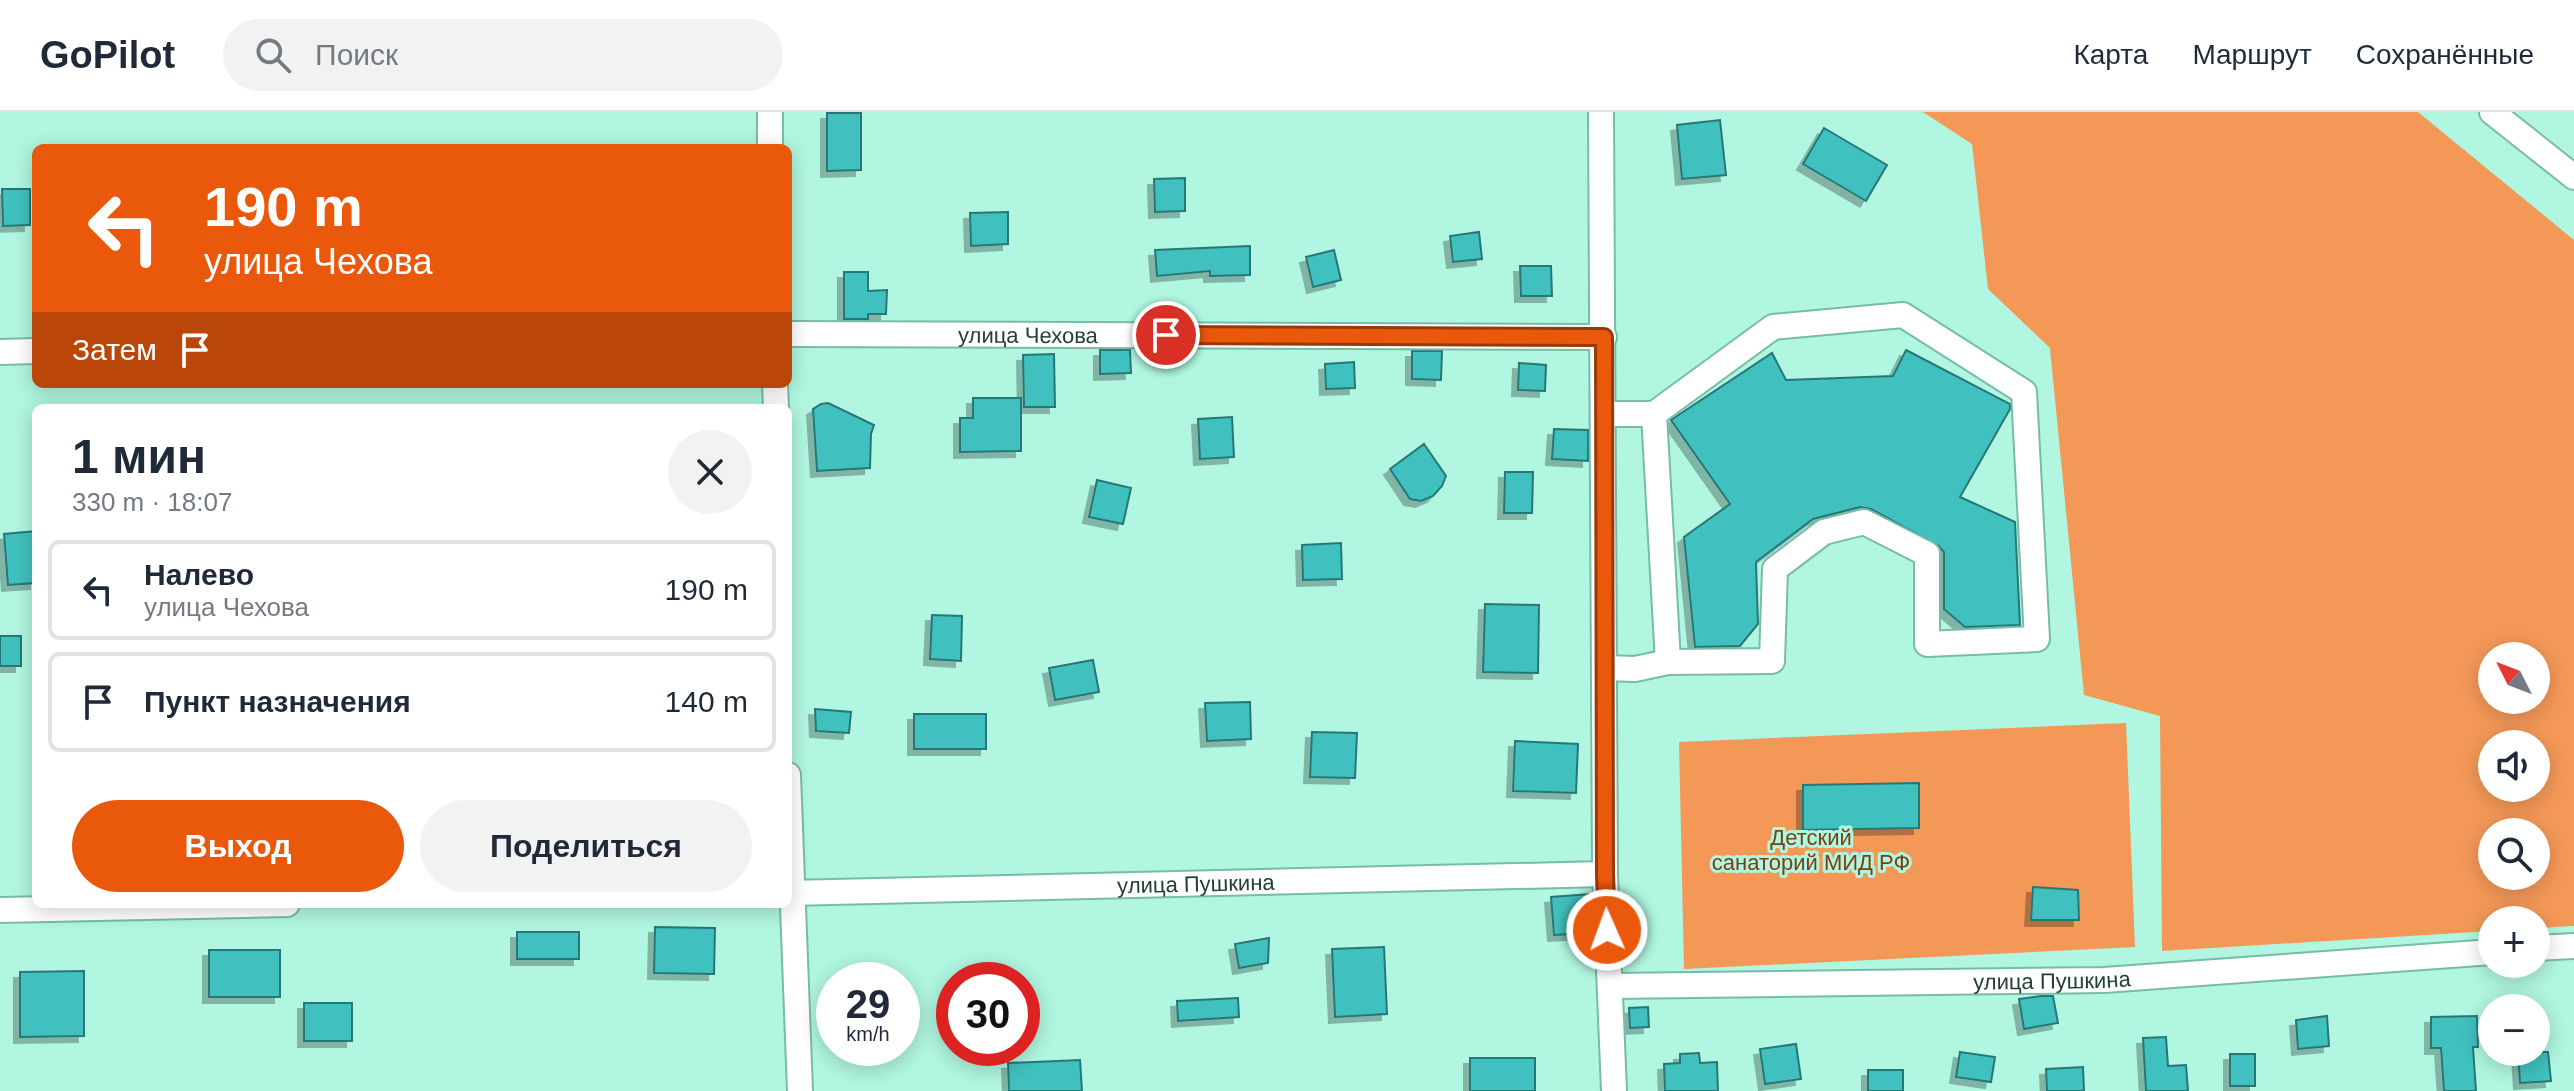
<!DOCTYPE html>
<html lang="ru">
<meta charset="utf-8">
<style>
:root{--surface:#fff;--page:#f2f2f3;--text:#1f2937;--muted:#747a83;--line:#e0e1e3;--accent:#ea580c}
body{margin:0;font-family:Arial,sans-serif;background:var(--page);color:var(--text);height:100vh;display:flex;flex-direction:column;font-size:30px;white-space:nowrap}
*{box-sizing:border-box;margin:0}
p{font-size:26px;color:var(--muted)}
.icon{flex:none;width:44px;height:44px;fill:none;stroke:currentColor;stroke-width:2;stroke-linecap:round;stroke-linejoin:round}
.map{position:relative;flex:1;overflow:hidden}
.panel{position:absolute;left:32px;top:292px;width:760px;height:504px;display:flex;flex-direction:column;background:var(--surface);border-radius:12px;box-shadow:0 4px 20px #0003}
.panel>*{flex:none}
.top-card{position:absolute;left:32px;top:32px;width:760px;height:244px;border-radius:12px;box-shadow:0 4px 20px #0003;background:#ea580c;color:#fff;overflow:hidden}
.needle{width:52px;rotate:312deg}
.buttons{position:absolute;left:2478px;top:530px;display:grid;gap:16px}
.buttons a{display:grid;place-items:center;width:72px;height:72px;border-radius:50%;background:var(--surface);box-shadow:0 4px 20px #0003;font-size:40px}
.speed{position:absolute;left:816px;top:850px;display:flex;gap:16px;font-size:40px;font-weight:700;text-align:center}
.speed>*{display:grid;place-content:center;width:104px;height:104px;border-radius:50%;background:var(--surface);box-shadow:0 4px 20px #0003;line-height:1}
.speed small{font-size:20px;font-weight:400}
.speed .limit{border:12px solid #d22;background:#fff;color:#111}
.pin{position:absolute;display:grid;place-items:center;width:68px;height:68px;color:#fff;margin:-34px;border:4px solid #fff;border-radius:50%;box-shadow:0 2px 8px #0007}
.me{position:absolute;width:88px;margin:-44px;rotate:358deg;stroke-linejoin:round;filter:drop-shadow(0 0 6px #0008)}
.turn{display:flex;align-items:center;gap:28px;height:168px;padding:0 40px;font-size:36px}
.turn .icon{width:104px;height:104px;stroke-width:2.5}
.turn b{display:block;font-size:56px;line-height:68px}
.then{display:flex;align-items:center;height:76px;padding:0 40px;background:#0003;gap:16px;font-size:30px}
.round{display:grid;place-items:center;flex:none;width:84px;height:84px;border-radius:42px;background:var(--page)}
.headline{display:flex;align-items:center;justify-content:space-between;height:136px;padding:0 40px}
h1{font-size:48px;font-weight:600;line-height:60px}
.button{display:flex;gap:16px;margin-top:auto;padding:16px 40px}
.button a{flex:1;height:92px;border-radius:48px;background:var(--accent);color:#fff;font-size:32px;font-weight:600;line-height:92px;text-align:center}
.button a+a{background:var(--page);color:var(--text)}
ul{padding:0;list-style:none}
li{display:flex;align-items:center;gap:24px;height:100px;margin:0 16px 12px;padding:0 24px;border:4px solid var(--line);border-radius:12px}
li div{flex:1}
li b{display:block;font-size:30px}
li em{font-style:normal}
header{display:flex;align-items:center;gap:48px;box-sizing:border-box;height:112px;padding:0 40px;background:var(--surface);border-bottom:2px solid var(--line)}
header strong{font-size:38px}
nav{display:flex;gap:44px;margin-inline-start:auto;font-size:28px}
.search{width:560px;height:72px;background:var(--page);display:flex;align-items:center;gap:20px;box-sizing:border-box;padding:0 28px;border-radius:44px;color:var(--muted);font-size:30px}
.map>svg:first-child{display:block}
</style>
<header>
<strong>GoPilot</strong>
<div class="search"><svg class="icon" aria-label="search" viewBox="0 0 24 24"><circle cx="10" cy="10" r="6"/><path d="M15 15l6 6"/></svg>Поиск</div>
<nav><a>Карта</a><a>Маршрут</a><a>Сохранённые</a></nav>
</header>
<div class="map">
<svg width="2574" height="979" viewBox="0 0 2574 979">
<defs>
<filter id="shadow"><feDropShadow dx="-6" dy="6" stdDeviation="0" flood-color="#0004"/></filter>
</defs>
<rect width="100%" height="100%" fill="#b0f6e1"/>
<path fill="#f49858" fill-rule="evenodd" d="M1923,0H2418L2574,128V814L2536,816V808H2492V819L2162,839L2160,604L2084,583L2050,236L1988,177L1972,32ZM2492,544H2536V588H2492ZM2492,632H2536V676H2492ZM2492,720H2536V764H2492Z
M2126,611L2135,835L1684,857L1679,630Z"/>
<path fill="#40c0be" stroke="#287776" stroke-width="2" filter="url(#shadow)" d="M827,1H861V58L827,59Z
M1720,8L1726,63L1682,67L1677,13Z
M1824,16L1887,53L1866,89L1803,52Z
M1185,66V99L1155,100L1154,67Z
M2,77H30V113L3,114Z
M1008,100V132L971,134L970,101Z
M1479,120L1482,147L1453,150L1450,124Z
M1250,134V163L1210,164V159L1157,164L1155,138Z
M1334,138L1341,168L1313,175L1306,145Z
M1520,154H1551L1552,184H1521Z
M844,160H868V179L887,178L886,202H868V207H844Z
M1100,238H1130L1131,261L1100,262Z
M1906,238L2010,292V297L1960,385L2015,410L2020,513L1965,515L1944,497V440L1939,434L1871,397L1860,395L1813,407L1756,450L1758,512L1740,534L1695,535L1684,425L1730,392L1671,308L1772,241L1786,268L1893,264Z
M1412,239H1442L1441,268L1412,267Z
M1054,242L1055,295H1024L1023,243Z
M1354,250L1355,276L1326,277L1325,252Z
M1519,251L1546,253L1545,279L1518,278Z
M973,286H1021V339L960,340V306H973Z
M828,291L874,313L871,322L870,356L817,359L813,297L821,292Z
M1232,305L1234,345L1200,347L1198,307Z
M1554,317L1588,318V349L1552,347Z
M1424,332L1446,364L1442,374L1433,384L1421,389L1410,387L1390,357Z
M1505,360H1533L1532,401H1504Z
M1097,368L1131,376L1123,412L1089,405Z
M36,419V471L8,473L4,422Z
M1341,431L1342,467L1303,468L1302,433Z
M1485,492L1539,493L1538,561L1483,560Z
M932,503L962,504L961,549L930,547Z
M0,524H21V554H0Z
M1093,548L1099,580L1055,588L1049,556Z
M1250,590L1251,627L1207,629L1205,591Z
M815,597L851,600L849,621L816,619Z
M914,602H986V637H914Z
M1312,620L1357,621L1355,666L1310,665Z
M1515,629L1578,632L1576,681L1513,679Z
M1919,671V716L1803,718V673Z
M2033,775L2078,778L2079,808H2031Z
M1591,782L1592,821L1554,823L1551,785Z
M655,815L715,816L714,862L654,861Z
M517,820H579V847H517Z
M1269,826L1268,851L1239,856L1235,832Z
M1384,835L1387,902L1335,905L1332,837Z
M209,838H280V885H209Z
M84,859V924L20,925V860Z
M2041,884H2053L2058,911L2024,917L2019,887Z
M1238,886L1239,905L1178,909L1177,889Z
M304,891H352V929H304Z
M1648,895L1649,915L1630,916L1629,896Z
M2327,904L2329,934L2298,937L2296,908Z
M2477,904L2478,935H2473L2476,979H2444L2441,936H2431V905Z
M2166,925L2168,954L2186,953L2188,979H2146L2143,926Z
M1796,932L1801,967L1765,972L1760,937Z
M1960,940L1995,945L1991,970L1956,965Z
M2518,940H2548L2551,969L2520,971Z
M1699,941L1700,951L1717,950L1718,979H1665L1664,952L1680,951V942Z
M2230,942H2255V974H2230Z
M1470,946H1535V979H1470Z
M1080,948L1082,979H1009L1008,951Z
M2083,955L2084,979H2047L2046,957Z
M1868,958H1903V979H1868Z"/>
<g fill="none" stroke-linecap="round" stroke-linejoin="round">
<defs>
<g id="minor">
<path d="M770,0V36"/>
<path d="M1601,0L1605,762L1614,979"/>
<path d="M2492,0L2574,65"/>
<path id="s1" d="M788,222L1604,225"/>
<path d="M0,240L36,239"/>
<path d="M775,272L776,296"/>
<path d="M1604,302H1654L1668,550L1635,557L1604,556"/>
<path d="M1654,302L1773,215L1903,203L2024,280L2037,527L1927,532V442L1864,410L1824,420L1775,457L1772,549L1668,550"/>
<path d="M788,663L800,979"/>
<path id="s2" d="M788,781L1605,762"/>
<path d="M0,798L287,792"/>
<path d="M2536,836L2574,834"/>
<path id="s3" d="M1610,874L2104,868L2492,840"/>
</g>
</defs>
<use href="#minor" stroke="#78bca8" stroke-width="28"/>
<use href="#minor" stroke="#fff" stroke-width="24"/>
</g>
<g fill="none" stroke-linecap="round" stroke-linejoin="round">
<defs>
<path id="route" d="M1166,223L1604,225L1605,762L1607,818"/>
</defs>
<use href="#route" stroke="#983908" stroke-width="20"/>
<use href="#route" stroke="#ea580c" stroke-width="14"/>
</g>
<g text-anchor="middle" stroke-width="6" stroke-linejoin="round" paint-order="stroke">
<g font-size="22" fill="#234038" stroke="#b0f6e1">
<text dy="8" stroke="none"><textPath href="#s1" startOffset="240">улица Чехова</textPath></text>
<text dy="8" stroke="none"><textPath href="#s2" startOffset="408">улица Пушкина</textPath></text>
<text dy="8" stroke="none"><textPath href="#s3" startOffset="442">улица Пушкина</textPath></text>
</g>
<g font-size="22" fill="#7b4011" stroke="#b0f6e1">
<text x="1811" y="733">Детский<tspan x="1811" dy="25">санаторий МИД РФ</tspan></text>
</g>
</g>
</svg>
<div class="buttons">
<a><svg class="needle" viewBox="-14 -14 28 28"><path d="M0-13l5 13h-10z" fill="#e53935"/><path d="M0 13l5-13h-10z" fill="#747a83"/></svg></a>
<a><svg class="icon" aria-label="sound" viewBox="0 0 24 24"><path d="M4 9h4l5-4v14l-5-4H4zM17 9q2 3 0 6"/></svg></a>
<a><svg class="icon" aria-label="search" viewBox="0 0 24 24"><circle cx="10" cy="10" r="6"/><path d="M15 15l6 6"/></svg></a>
<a>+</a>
<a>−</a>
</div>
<div class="speed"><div>29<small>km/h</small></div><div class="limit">30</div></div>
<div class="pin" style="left:1166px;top:223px;background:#d93025"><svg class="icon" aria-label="arrive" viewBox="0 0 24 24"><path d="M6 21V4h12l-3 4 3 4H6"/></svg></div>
<svg class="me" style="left:1607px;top:818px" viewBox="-20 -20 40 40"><circle r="17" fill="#ea580c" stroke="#fff" stroke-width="3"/><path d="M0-11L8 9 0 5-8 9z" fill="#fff"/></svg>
<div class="top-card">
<div class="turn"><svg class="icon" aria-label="left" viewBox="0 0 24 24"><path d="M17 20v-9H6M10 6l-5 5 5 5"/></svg><div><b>190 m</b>улица Чехова</div></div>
<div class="then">Затем<svg class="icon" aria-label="arrive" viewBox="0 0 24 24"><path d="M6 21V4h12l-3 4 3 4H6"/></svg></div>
</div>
<section class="panel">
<div class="headline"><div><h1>1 мин</h1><p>330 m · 18:07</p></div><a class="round"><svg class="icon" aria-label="close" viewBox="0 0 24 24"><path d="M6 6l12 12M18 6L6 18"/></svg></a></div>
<ul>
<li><svg class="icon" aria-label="left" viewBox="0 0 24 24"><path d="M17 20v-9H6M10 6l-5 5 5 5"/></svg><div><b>Налево</b><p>улица Чехова</p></div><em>190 m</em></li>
<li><svg class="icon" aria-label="arrive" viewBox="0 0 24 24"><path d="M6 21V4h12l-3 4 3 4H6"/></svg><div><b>Пункт назначения</b></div><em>140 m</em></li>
</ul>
<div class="button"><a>Выход</a><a>Поделиться</a></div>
</section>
</div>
